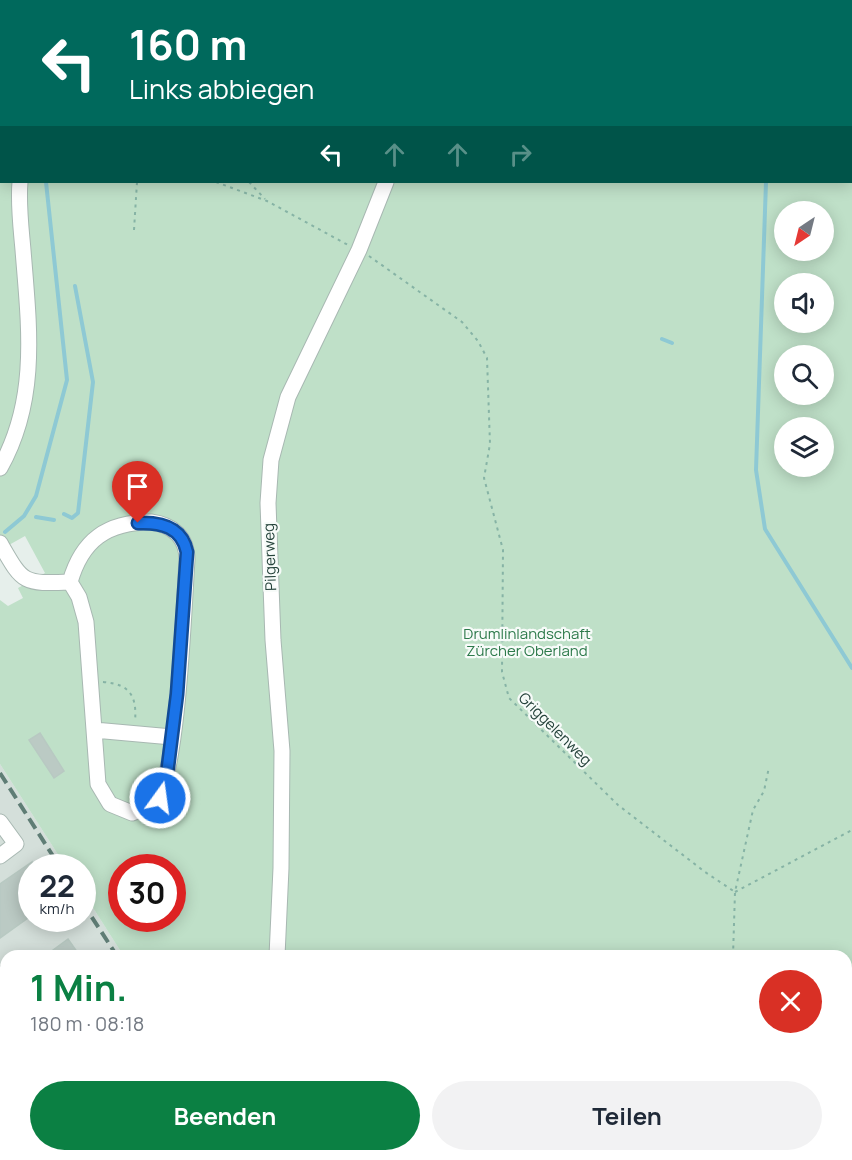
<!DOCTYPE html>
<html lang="de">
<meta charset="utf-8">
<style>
:root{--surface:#fff;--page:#f2f2f3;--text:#1f2937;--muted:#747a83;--accent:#0b8043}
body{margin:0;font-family:Manrope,sans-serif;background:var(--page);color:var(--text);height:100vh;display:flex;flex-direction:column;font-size:22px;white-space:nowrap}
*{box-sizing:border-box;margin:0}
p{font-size:20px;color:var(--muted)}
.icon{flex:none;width:33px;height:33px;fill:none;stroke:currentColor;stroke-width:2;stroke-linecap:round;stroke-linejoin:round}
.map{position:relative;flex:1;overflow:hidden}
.sheet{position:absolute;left:0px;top:950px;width:852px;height:212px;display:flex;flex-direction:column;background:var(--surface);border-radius:18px 18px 0 0;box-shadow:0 3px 15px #0003}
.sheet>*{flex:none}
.top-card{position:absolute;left:0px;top:0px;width:852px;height:183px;box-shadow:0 3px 15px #0003;background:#00695c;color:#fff;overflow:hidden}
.needle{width:39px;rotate:215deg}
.tools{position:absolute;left:774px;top:201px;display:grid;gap:12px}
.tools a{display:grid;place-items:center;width:60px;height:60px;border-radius:50%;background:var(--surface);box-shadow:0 3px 15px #0003;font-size:30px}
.speed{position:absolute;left:18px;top:854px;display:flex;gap:12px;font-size:30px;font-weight:700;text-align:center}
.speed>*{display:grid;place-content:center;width:78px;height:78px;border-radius:50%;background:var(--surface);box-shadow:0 3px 15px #0003;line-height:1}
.speed small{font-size:15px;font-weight:400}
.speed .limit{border:9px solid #d22;background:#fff;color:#111}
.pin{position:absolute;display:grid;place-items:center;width:51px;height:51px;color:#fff;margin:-62px -26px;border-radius:50% 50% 50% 0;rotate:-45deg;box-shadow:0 0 6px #0007}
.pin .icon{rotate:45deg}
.me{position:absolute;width:66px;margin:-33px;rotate:14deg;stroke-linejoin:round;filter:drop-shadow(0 0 4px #0008)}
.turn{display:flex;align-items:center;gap:21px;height:126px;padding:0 30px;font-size:27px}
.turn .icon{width:78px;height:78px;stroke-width:2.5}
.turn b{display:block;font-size:42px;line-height:51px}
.lanes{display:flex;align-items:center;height:57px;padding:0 30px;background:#0003;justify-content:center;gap:30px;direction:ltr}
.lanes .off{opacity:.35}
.round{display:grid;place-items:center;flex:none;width:63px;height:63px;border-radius:32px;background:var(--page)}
.summary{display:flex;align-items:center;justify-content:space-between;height:102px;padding:0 30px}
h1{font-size:36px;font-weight:700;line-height:45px;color:var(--accent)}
.button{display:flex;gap:12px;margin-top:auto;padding:12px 30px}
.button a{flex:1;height:69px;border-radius:36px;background:var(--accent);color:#fff;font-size:24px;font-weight:700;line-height:69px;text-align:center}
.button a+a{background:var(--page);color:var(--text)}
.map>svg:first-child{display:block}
</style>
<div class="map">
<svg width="852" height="1160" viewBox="0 0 852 1160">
<rect width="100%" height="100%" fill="#e6efeb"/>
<path fill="#d4dfda" d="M0,764L66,867H32V918H82L83,892L123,955L6,956V1155H201L200,1160H0Z"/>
<path fill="#bfe0c8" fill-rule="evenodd" d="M0,0H852V1160H267L264,1155H846V956L123,955L83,892L82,867H66L0,764V600L8,606L23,598L18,588L45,573L25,536L0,550ZM2,2H850V182H2ZM784,212H824V250H784ZM784,284H824V322H784ZM784,356H824V394H784ZM784,428H824V466H784ZM122,867H172V918H122Z"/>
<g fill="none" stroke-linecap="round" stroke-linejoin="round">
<path stroke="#8ec9d4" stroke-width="4" d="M764,0V2
M90,2V0
M766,182L756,470L765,529L852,668
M662,339L672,343
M64,514L72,518L78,513L93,382L75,286
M36,517L54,520
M5,532L24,516L36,496L67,380L46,182
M407,1160L408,1155"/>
</g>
<path fill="#bbcac4" stroke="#b8c9c2" stroke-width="1.5" d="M40,733L64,771L54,778L29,740Z
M32,862V915L0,938V884Z
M68,939L80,956H45Z"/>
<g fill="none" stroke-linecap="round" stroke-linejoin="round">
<defs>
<path id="minor" d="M71,2L72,0
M252,2V0
M442,2V0
M0,468C39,399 29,326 23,250C21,227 18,204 20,182
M151,522C173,525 187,537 187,560C184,603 178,778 155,804L132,813L110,804L98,784L86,622L79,597L70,582C82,540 107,522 151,522Z
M0,543C23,583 22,584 70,582
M94,730L172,737
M0,822L16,844L0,856
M277,956L281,868L282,751L273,640L268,503L271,460L288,397L359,250L386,182
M0,976L6,972
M234,1160L235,1155"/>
</defs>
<use href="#minor" stroke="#a8b8b2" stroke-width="17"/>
<path stroke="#86b3a5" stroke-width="2" stroke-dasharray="3 4.5" stroke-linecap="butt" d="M53,0L54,2
M15,2V0
M850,177H852
M216,182L267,201L348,245
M249,182L265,199
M134,230L137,182
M369,256L462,322L478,341L487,358L490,444L484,478L503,550L502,672L509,698L618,805L705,872L735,892
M103,682C131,684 137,697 135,722
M735,892L852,830
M733,956L735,892L753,810L764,791L769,767
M270,1155L272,1160
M734,1155V1160"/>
<use href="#minor" stroke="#fff" stroke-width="15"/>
<path stroke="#5f7d75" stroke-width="4" stroke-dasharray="12 6" stroke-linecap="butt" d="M0,773L60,867
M82,902L117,956
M245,1155L248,1160"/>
</g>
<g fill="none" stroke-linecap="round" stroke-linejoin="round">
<defs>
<path id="route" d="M138,523C161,522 182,527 187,552L177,694L166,782L160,798"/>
</defs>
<use href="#route" stroke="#114b97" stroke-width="15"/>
<use href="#route" stroke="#1a73e8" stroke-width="10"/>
</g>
<g text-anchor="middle" stroke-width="4.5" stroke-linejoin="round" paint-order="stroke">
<g font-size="15" fill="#24423a" stroke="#f7fbf9">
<text transform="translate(270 557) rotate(-92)" y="5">Pilgerweg</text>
<text transform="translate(555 729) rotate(45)" y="5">Griggelenweg</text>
</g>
<g font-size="15" fill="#2d7a4b" stroke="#f7fbf9">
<text x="527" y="639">Drumlinlandschaft<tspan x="527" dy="17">Zürcher Oberland</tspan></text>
</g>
</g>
</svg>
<div class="tools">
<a><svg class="needle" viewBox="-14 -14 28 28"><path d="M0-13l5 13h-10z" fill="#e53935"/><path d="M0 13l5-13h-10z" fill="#747a83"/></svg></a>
<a><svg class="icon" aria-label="sound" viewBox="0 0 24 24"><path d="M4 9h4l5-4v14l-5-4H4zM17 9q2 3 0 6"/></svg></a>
<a><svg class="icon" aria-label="search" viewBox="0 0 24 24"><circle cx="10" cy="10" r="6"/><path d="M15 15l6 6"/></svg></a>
<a><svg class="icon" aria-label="layers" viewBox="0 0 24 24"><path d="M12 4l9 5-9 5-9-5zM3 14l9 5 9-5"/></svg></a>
</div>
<div class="speed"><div>22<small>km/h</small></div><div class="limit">30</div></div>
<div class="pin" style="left:138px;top:523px;background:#d93025"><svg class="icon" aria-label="arrive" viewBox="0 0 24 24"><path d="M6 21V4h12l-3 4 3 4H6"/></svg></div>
<svg class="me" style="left:160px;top:798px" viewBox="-20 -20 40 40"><circle r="17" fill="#1a73e8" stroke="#fff" stroke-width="3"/><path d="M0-11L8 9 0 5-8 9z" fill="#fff"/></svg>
<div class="top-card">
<div class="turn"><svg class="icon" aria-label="left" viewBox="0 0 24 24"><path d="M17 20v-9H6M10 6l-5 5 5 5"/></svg><div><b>160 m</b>Links abbiegen</div></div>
<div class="lanes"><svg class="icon" aria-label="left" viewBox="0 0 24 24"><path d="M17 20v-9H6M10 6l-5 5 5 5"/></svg><svg class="icon off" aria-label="ahead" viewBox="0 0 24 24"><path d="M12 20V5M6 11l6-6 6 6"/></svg><svg class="icon off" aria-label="ahead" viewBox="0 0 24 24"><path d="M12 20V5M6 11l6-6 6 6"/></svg><svg class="icon off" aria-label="right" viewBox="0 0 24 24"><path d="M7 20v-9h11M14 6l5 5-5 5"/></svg></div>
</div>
<section class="sheet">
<div class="summary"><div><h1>1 Min.</h1><p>180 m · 08:18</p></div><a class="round" style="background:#d93025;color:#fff"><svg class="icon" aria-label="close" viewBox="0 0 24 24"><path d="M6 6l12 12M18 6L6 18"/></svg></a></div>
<div class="button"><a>Beenden</a><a>Teilen</a></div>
</section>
</div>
